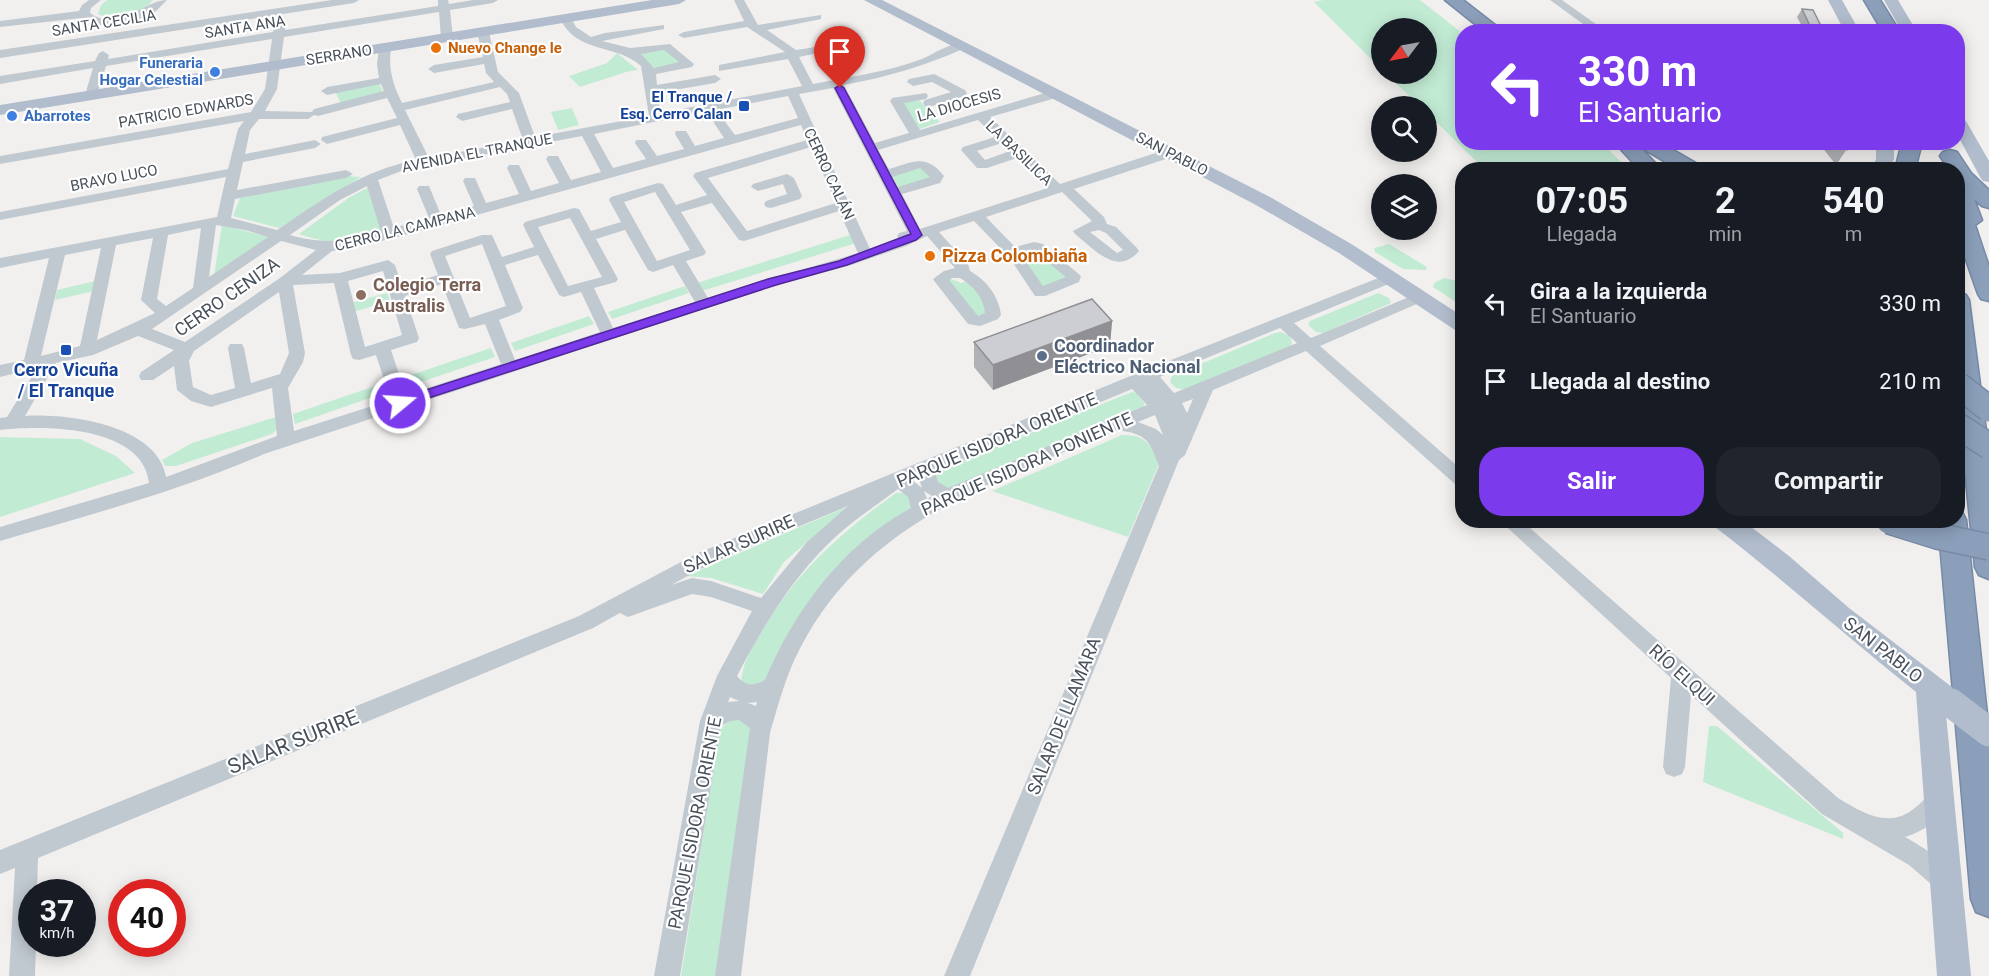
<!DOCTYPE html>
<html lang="es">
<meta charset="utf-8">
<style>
:root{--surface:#171b24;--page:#20242c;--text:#f1f3f6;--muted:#9ea1a6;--accent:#7c3aed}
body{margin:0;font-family:Roboto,sans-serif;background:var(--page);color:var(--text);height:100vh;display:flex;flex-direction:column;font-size:22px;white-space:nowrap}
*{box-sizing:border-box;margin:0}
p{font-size:20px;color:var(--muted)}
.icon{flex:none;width:33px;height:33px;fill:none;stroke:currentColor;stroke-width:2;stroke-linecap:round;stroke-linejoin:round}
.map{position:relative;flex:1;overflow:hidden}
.details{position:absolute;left:1455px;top:162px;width:510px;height:366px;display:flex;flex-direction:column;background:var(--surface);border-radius:24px;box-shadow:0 3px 15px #0003}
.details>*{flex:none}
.guide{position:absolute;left:1455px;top:24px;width:510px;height:126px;border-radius:24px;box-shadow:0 3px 15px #0003;background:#7c3aed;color:#fff;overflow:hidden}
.needle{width:39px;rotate:238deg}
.controls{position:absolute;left:1371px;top:18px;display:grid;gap:12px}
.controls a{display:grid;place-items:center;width:66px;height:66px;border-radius:50%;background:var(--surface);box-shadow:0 3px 15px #0003;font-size:30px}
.speed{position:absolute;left:18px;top:879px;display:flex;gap:12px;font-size:30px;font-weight:700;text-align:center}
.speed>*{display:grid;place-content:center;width:78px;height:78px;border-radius:50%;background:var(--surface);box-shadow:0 3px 15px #0003;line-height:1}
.speed small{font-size:15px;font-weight:400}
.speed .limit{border:9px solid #d22;background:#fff;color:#111}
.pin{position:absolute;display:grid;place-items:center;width:51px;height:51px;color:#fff;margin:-62px -26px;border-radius:50% 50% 50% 0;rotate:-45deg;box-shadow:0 0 6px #0007}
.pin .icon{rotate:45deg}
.me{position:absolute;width:66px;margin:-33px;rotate:72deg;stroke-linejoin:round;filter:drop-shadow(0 0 4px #0008)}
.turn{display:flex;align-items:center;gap:21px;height:126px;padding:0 24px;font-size:27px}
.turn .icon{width:78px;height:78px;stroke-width:2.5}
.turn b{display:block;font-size:42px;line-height:51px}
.eta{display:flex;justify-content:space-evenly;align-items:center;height:102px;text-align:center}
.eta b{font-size:36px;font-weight:700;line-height:42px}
.cta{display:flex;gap:12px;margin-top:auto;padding:12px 24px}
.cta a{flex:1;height:69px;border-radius:24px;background:var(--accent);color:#fff;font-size:24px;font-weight:700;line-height:69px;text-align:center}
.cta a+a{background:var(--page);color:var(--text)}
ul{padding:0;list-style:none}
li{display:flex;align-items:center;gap:18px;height:78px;padding:0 24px}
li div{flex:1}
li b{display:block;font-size:22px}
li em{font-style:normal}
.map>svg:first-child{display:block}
</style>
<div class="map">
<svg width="1989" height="976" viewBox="0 0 1989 976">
<rect width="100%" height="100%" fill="#f2f0ef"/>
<path fill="#c2ebd4" d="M107,0H153C142,14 115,23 98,14L101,5Z
M1323,0H1420L1462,33V142L1602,143L1628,169H1484L1427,113L1426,106H1420L1386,74H1426V28H1382L1381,69L1314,2Z
M664,48L683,63L655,69L636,52Z
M617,53L638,70L626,72L580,87L569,76L607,63Z
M379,83L384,93L341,104L335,91Z
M918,99L940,122L917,130L901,103Z
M572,108L579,125L558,130L551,112Z
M919,167L932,177L899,188L891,175Z
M348,176L361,177L279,228L233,216L240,198Z
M371,186L383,234C351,244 330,245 299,234L350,197Z
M222,225L269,237L214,275Z
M850,235L856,243L702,291L697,283Z
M1389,244L1427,267L1426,270L1403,269L1375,252L1374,248Z
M1031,248L1067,275L1064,280L1045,289C1037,280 1032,270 1023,262L1031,258Z
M949,278L961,283L970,280L977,288L989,312L979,318L947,280Z
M1444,278L1462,282V306L1433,287L1434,283Z
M95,281L94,291L55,300L57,290Z
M685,286L689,293L612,319L608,312Z
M387,293L390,301L353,312L351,303Z
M1378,293L1389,298L1391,303L1323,333L1316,332L1308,325L1310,321Z
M589,316L594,324L515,351L511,343Z
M1281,332L1290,336L1292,343L1290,347L1186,390L1176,388L1170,382L1172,376L1275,333Z
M491,348L495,357L406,387L402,378Z
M384,383L387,392L295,424L293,414Z
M1132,392L1136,393L1145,404L1142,408L949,489C940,485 936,483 936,473L943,468Z
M276,417L278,428L272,434L176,466H165L162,460L192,443Z
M1122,435C1146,435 1150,443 1159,464L1128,537L992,491Z
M0,437L80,439L116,456L135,473L0,517Z
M896,493H907L915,508L861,548L770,678L755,687L741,683C742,663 751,650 761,633C795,573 840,533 896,493Z
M849,506L784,562L763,594L711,578L686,576Z
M741,717L751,722L723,976H681L720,729L730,720Z
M1709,726H1717L1843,833V839L1703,782Z"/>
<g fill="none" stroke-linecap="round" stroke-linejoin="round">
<defs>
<path id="highway" d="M1445,0H1463L1504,32H1485Z
M1864,0H1880L1900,32H1883Z
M1614,142H1635L1662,170H1640Z
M1649,142L1661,143L1701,166L1704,170H1679L1647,151L1644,147Z
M1902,142H1922L1915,170H1895Z
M1950,150L1957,152L1971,173L1989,190V208L1982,206L1974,199L1982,220L1975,225L1989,267V301L1981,299L1978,294L1958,237V170H1949L1940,156L1943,152Z
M1958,293L1966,295L1969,300L1989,454V579L1979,575L1975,567L1958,404Z
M1958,511L1962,512L1966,520L1989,733V917L1976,912L1971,899L1938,520H1958Z"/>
</defs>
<use href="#highway" stroke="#778aa6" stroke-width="3"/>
<path fill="#c1c9d0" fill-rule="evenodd" d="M89,0H101L91,8L90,13C117,33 145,0 167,0L152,15L124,23L100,25L82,18L0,27V21L79,11L82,5Z
M332,0H359L354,3L0,58V50Z
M438,0H448L449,4L473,0H498L493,3L450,10L453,38L447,41L441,38L439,12L284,37L277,89L265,111L312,112L314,109L384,91L381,84L327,95L321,91L327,87L379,78L377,64L379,48L385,45L391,48C388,70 393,84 402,103L494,82L486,73L484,64L434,73L428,69L434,65L483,57L477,32L483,29L489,32L498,72L519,93L535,137L649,116L641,66C615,43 576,54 560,18L566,15L570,16L576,27L591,37L605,33L664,25V29L602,41L630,48L670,44L694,64L692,67L656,74L657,85L715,75L721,79L715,83L657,93L661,113L802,86L788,59L719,71V65L785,52L747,27L684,38L678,35L684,32L744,21L734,0H744L758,25L821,15V19L767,30L796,50L860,40V44L799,57L813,84C849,77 887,72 922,59C934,54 952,41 965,44V48C925,66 887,77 844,85L875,143L909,133L890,101L892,98L926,93L928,96L926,99L904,103L920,130L1055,90L1059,91V97L990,117L1060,184L1165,150L1170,149L1177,153L1175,156L1074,189L1104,217L1107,224L1116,227L1137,248L1139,251C1117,277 1094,249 1075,234L1073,231L1092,221L1062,192L986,217L1015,247L1034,242L1043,244L1081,276L1079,282L1045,296H1035L1011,260V255L1005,253L974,221L939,232L968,264L970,271C986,280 999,296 1001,315L998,319L980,326L968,324L935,282L933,279L944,271L955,268L927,236L906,246L848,266L777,285L264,454C179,491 89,515 0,541V527L149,483C143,425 42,425 0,430V418L7,417L37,368L0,377V365L24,360L49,258L0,268V258L217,217L226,177L0,220V212L228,169L238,129L244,121L0,164V156L251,112L265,89L272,39L106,66L97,95L91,99L85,95L93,68L0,84V76L95,61L99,53L103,51L109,55L108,59L273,32L274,25L280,22L286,25L285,30L438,6ZM664,50L679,62L654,68L641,54ZM500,87L507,94L510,102L458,114L456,117L462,121L512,109L523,140L429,158L405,110ZM833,88L907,231L899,233L897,236L899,239L896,240L870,249L799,94ZM788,96L798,118L735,135L726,123L721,109ZM387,98L397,118L322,137L321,140L327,144L400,125L416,160C363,170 321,200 277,230L231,218L235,199L346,178L353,174L346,170L237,190L243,162L315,148L321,144L315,140L245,154L250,130L259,119H308L314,115L318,116ZM709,111L714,123L724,138L695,146L686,131H676L675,134L684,149L657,156L646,140H636L635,143L646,159L613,168L594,134ZM978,120L995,137L963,147L961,150L977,168H987L1017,158L1048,188L920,229L902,194L940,183L944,176C926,153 913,162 889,169L878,150ZM801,125L807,140L695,173L693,176L707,195L676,205L663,184L658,183L611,197L609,200L621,222L591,231L579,209L574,208L525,222L523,225L534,247L502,257L492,235H482L432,251L430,254L438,275L402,286L395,265L388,260L340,273L302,275L332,251L344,250L394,238ZM582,136L601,172L571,180L558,156H548L546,159L559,183L531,191L519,165H509L507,168L519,194L486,203L475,178H465L463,181L474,206L441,215L429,186H419L417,189L429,218L394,228L378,180L404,170ZM1002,143L1010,151L985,160L977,151ZM811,147L836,203L747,231L708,178ZM920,168L930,177L898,187L892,177ZM367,186L381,232C346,241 326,245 290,235L340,200ZM655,192L690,250L657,261L624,202ZM712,203L739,240L744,241L839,211L858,253L708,298L686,261L704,255L706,252L681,212ZM570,218L602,277L568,286L538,227ZM216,225L245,230L268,237L209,277ZM201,228L193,288L166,306L157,299L168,235ZM625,230L648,270L653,272L673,265L695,302L613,328L594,288L616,282L618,279L596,239ZM1099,230L1106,233L1123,250L1117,253L1090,232ZM153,238L141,300L155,313L97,340L116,245ZM281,241L316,250L280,278L185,342L152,329ZM482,244L506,306L470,318L445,256ZM101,248L80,346L41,356L65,255ZM1034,251L1066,277L1043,286L1025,260L1026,255ZM538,255L559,295L564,297L581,292L600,332L515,360L499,320L520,312L523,308L505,265ZM383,271L402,335L365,347L348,281ZM952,278H960C973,286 983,296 985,313L978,316L949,280ZM334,283L351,355L353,359L359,360L376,355L391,400L294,431L288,388L303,362L305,353L293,285ZM442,284L459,328L465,329L485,324L501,364L406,395L391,350L417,342L419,338L405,296ZM279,292L289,353L280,374L251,383L244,348L242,344H230L228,348L235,388L211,395L193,387L189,361L194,351ZM138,336L174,350L141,372L139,376L141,380H153L174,366L177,390L191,401L211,407L272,388L277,436L166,477C158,425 67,413 25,416L56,363L93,355Z
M1550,0H1562L1607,32H1594Z
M934,74L965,90L967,93L965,96L929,107L925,106L923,103L925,100L951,92L932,82L913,86L907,82L909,79Z
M787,174L794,178L802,196L800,199L771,208L766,207L764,204L766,201L787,194L783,184L758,191L751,187L753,184Z
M1391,273L1398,278L1396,281L1294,323L1311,338L1416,294H1426L1429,297L1426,300L1320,346L1462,470V487L1456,485L1306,351L1213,390L1185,455L1179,460L970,976H944L1159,466C1149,440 1147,434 1117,430C986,486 857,523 793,663C783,686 777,709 770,733L741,976H715L750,728L739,720L730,721L721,726L680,976H654L700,721L717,676L752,611L711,597L692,594L628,617L620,613L593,628L38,858L37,892H32V944H36L35,976H9L15,868L0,874V850L579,616L698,553L1128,377ZM1280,328L1297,343L1174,393L1160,377ZM1132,389L1147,405L948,488L938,482L935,472ZM1193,399L1187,413L1182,403ZM1155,415L1163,435L1156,429L1138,422ZM919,479L922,488L913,481ZM898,489L908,497L911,508C843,545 795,609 765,680C754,686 746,687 737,676C767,619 802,562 853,522C868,511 883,500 898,489ZM924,491L932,496L927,499ZM848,506L807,542L761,598L711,581L692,578L671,585L712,563ZM730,697L739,701L728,702ZM757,702L756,706L748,703Z
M1499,520H1521L1838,798C1863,813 1890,830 1916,807C1924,801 1928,793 1938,789L1946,792L1949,800C1941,819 1925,831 1905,837C1924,848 1950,863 1959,883L1955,891L1947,895L1939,891L1909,865L1822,814L1691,695L1685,767L1682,774L1674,777L1666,774L1663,767L1671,678Z"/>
<path fill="#b1bdcc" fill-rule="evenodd" d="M652,0H686L679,4L0,115V105Z
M864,0H882L1270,197L1353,245L1462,316V332L1455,330L1339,253L1256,205Z
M1828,0H1842L1860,32H1845Z
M1884,0H1898L1917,32H1902Z
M1958,116L1966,121L1989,161V182L1983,181L1980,177L1958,136Z
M1876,142H1894V159L1889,170H1871L1876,159Z
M1712,520H1742L1789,556L1849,608L1961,694L1965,703L1961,712L1951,715L1946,714L1971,976H1937L1916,692C1848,638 1784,580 1715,527Z"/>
<use href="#highway" fill="#8b9fba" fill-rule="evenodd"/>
<defs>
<path id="highway-bridge" d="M1958,385L1989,409
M1958,426L1989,446
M1889,521L1937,536L1989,547"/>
</defs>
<use href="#highway-bridge" stroke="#778aa6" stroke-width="28" stroke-linecap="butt"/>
<path stroke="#b1bdcc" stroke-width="29" d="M1951,703L1989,732"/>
<use href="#highway-bridge" stroke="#8b9fba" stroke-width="25"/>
</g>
<path fill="#b0b1b5" d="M1802,9L1823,30L1822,32H1805L1797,17Z
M1818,142H1847V149L1836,165Z
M1112,321L1110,346L993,390L974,367V342Z"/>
<path fill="#909094" d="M1112,321L1110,346L993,390V365Z"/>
<path fill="#cdced3" stroke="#909094" stroke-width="1.5" d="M1802,9L1813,10L1823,30L1811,28Z
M1842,142H1847V149Z
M1092,299L1112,321L993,365L974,342Z"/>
<path fill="#7c3aed" stroke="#51269a" stroke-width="1.5" d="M840,85L844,88L922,235L916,240L847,265L776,285L404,406H395L394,403L395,400L768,279L839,261L908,235L911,234L835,88Z"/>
<g fill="#e8710a" stroke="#fff" stroke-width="2">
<circle cx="436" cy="48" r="6"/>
<circle cx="930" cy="256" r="6"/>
</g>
<g fill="#3f7fe0" stroke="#fff" stroke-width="2">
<circle cx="215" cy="72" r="6"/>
<circle cx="12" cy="116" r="6"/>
</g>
<g fill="#1a4fb4" stroke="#fff" stroke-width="2">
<rect x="738" y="100" width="12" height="12" rx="3"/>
<rect x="60" y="344" width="12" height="12" rx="3"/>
</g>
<circle fill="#8d6e63" stroke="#fff" stroke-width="2" cx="361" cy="295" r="6"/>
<circle fill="#5c6f8a" stroke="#fff" stroke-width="2" cx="1042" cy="356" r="6"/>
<g text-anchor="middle" stroke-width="4.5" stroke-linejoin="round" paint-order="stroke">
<g font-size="15" fill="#49515b" stroke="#fff">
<text transform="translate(104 23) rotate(-9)" y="5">SANTA CECILIA</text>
<text transform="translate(245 27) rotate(-9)" y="5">SANTA ANA</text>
<text transform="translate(339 55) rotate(-9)" y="5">SERRANO</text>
<text transform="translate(959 105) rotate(-16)" y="5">LA DIOCESIS</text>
<text transform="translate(186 111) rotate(-10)" y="5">PATRICIO EDWARDS</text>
<text transform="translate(477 153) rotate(-11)" y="5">AVENIDA EL TRANQUE</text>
<text transform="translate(1019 153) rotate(44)" y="5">LA BASILICA</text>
<text transform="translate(1172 154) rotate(27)" y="5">SAN PABLO</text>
<text transform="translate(829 174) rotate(65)" y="5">CERRO CALÁN</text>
<text transform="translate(114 178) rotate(-11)" y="5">BRAVO LUCO</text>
<text transform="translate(405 229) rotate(-14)" y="5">CERRO LA CAMPANA</text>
</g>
<g font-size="15" font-weight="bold" fill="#c56008" stroke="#fff" text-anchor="start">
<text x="448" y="53">Nuevo Change le</text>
</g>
<g font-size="15" font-weight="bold" fill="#366cbe" stroke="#fff" text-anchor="end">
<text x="203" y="68">Funeraria<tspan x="203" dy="17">Hogar Celestial</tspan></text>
<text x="24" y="121" text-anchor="start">Abarrotes</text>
</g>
<g font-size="15" font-weight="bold" fill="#164399" stroke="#fff" text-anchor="end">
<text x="732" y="102">El Tranque /<tspan x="732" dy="17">Esq. Cerro Calan</tspan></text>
</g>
<g font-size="18" font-weight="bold" fill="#c56008" stroke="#fff" text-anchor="start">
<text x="942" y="262">Pizza Colombiaña</text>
</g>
<g font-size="18" font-weight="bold" fill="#785e54" stroke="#fff" text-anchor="start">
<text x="373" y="291">Colegio Terra<tspan x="373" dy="21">Australis</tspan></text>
</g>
<g font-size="18" fill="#49515b" stroke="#fff">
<text transform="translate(227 297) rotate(-35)" y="6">CERRO CENIZA</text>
<text transform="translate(997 440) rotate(-23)" y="6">PARQUE ISIDORA ORIENTE</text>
<text transform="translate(1027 464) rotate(-24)" y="6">PARQUE ISIDORA PONIENTE</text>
<text transform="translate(739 544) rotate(-24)" y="6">SALAR SURIRE</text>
<text transform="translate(1883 650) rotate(38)" y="6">SAN PABLO</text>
<text transform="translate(1682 675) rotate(42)" y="6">RÍO ELQUI</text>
<text transform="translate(1064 716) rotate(-68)" y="6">SALAR DE LLAMARA</text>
<text transform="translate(695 823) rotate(-79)" y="6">PARQUE ISIDORA ORIENTE</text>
</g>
<g font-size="18" font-weight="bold" fill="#4e5e75" stroke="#fff" text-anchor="start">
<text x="1054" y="352">Coordinador<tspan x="1054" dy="21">Eléctrico Nacional</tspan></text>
</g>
<g font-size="18" font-weight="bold" fill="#164399" stroke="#fff">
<text x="66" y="376">Cerro Vicuña<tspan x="66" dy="21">/ El Tranque</tspan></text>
</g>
<g font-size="21" fill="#49515b" stroke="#fff">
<text transform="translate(293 742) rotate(-22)" y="7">SALAR SURIRE</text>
</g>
</g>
</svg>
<div class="controls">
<a><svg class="needle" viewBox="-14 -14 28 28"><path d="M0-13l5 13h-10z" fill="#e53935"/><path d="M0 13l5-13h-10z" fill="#9ea1a6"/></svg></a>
<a><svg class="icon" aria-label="search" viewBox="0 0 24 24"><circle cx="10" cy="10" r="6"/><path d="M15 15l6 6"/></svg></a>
<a><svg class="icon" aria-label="layers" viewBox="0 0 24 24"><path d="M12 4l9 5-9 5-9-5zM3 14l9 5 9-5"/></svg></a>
</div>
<div class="speed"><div>37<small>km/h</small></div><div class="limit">40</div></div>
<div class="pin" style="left:840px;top:88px;background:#d93025"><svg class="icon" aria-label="arrive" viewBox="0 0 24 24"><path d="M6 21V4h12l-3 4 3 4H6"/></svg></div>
<svg class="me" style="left:400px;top:403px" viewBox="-20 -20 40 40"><circle r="17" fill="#7c3aed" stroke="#fff" stroke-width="3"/><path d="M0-11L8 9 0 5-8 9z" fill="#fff"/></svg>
<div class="guide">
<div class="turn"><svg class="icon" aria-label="left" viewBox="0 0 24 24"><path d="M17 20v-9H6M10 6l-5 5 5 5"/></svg><div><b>330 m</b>El Santuario</div></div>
</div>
<section class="details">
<div class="eta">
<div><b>07:05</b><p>Llegada</p></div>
<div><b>2</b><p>min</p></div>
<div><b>540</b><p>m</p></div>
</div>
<ul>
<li><svg class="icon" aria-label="left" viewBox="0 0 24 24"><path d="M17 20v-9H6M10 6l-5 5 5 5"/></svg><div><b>Gira a la izquierda</b><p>El Santuario</p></div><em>330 m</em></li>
<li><svg class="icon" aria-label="arrive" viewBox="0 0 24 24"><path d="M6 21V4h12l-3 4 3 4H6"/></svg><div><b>Llegada al destino</b></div><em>210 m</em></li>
</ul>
<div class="cta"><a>Salir</a><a>Compartir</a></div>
</section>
</div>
